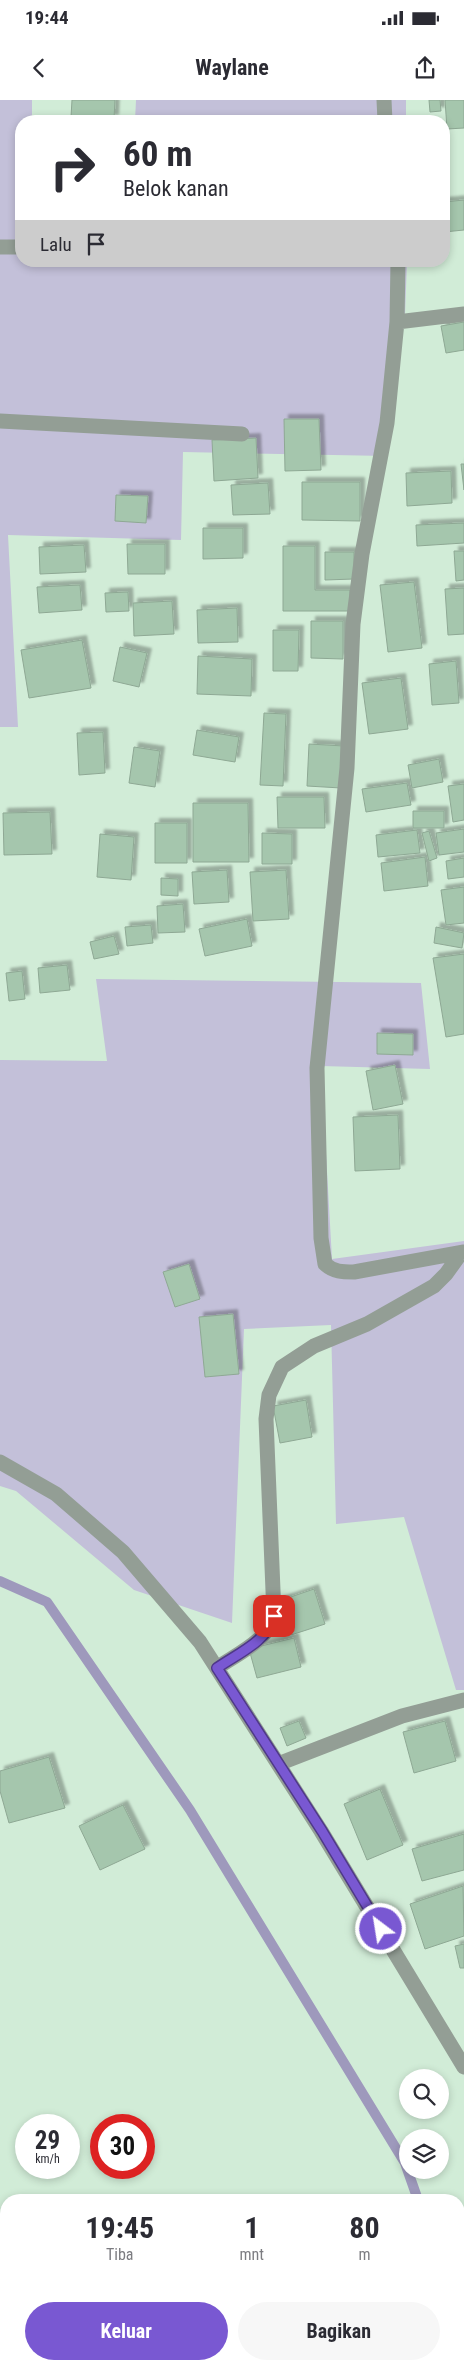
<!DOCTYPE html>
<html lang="id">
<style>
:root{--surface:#fff;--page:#f7f7f7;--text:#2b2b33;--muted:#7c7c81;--accent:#7958d2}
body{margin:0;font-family:"Roboto Condensed",sans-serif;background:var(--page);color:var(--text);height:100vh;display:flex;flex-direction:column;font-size:19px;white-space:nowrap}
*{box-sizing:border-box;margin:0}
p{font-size:16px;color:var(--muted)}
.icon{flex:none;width:28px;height:28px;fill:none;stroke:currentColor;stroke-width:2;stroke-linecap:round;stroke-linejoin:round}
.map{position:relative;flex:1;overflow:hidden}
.side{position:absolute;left:0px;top:2094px;width:465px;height:176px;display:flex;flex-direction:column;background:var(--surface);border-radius:20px 20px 0 0;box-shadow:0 2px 8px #0003}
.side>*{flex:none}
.guide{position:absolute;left:15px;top:15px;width:435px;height:152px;border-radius:20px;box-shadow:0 2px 8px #0003;background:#fff;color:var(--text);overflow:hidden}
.buttons{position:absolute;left:399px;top:1969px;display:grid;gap:10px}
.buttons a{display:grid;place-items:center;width:50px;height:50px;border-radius:50%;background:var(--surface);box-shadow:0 2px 8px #0003;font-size:25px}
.speed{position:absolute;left:15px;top:2014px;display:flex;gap:10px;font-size:25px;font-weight:700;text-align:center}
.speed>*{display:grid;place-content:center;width:65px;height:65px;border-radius:50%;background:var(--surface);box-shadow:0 2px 8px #0003;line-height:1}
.speed small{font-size:12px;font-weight:400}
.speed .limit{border:8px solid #d22;background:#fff;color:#111}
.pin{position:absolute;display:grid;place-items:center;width:42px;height:42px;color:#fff;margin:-21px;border-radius:10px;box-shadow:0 2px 8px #0006}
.me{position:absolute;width:55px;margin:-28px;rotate:329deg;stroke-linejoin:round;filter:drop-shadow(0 0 4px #0008)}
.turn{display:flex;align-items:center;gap:18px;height:105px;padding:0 25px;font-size:22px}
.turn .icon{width:65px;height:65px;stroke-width:2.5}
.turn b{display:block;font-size:35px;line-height:42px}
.then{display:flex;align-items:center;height:48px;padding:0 25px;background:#0003;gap:10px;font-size:19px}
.eta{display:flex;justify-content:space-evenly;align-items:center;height:85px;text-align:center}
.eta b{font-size:30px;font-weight:700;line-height:35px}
.button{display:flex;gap:10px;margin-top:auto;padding:10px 25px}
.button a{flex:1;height:58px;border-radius:30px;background:var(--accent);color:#fff;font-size:20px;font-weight:700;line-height:58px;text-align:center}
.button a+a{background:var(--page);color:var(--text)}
.status{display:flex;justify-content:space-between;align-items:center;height:35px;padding:0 25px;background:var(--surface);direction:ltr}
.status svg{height:14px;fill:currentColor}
header{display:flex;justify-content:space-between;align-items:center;height:65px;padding:0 25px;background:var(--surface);font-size:22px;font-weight:700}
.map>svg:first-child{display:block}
</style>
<div class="status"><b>19:44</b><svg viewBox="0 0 49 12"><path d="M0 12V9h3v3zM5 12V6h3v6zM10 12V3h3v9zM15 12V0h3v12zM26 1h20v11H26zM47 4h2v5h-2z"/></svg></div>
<header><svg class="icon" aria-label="back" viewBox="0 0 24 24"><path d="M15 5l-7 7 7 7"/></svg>Waylane<svg class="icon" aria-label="share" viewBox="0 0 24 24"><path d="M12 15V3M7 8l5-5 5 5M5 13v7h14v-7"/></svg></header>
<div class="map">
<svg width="464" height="2269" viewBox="0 0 464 2269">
<defs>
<filter id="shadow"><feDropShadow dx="4.5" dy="-4.5" stdDeviation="1" flood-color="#0004"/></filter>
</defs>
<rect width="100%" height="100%" fill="#d1ecd7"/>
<path fill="#c3c0d9" d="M0,0H32V21H21V161H407V163L405,214L386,356L183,352L181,440L8,435L18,627H0Z
M136,0H406V21H135Z
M96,879L421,883L430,969L321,966L332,1159L464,1141V1590H456L404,1417L336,1424L331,1225L244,1229L232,1523L134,1490L16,1391L0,1386V960L107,961Z"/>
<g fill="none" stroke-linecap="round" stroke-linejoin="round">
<path stroke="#9e99bc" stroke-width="10" d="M0,1481L47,1502L190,1710L405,2063L418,2100
M459,2214V2227
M451,2269L452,2264"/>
</g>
<path fill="#a5c6ad" stroke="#8ea894" filter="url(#shadow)" d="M72,0H115L114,19L71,17Z
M429,0H440L441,11L430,12Z
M445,0H464V28L447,29Z
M464,100V130L444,132V102Z
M464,222V250L446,253L441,226Z
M284,319H319L321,370L285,371Z
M256,338L258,378L214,381L212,340Z
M461,364H464V390Z
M451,371L452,403L407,406L406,373Z
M302,382H360V421L302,420Z
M268,383L270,414L233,415L231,385Z
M116,395L148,396L146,423L115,421Z
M464,423V443L417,446L416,425Z
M203,428H243V458L203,459Z
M127,444H165V474H128Z
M84,445L86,472L40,474L39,447Z
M283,446H315V490H350V511H283Z
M454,451H464V480L456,481Z
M325,452H354V479L325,480Z
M414,482L422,548L388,552L380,485Z
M80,485L82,510L39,513L37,487Z
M464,488V534L448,535L445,489Z
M128,492L129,511L106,512L105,493Z
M172,501L174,534L134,536L133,503Z
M237,508L238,542L198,543L197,510Z
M311,521H343V559L311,558Z
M273,530H299L298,571H273Z
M82,540L91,588L29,598L21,550Z
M120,547L147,553L139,587L113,581Z
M198,556L252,559L251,596L197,594Z
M456,561L459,603L432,605L429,564Z
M401,578L408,629L369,634L362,583Z
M264,613L286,614L283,686L260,685Z
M197,630L239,637L235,662L193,655Z
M103,632L105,673L79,675L77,633Z
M309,644L344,646L341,688L307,686Z
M134,647L160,651L155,687L129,683Z
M439,659L443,682L412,688L408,665Z
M407,683L411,705L366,712L362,689Z
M464,684V720L453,722L448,686Z
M277,697H324L325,728H278Z
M193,703H248L249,762H193Z
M413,711H444V728H413Z
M50,712L52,754L4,755L3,713Z
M155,723H187V763H155Z
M464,729V752L439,755L436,733Z
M417,730L420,753L378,757L376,735Z
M429,731L437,758L429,761L422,733Z
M262,733L292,734V764H262Z
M100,734L134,737L131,780L97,777Z
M425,757L428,786L384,791L381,763Z
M464,758V777L448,779L446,761Z
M227,770L229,802L194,804L192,772Z
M286,770L289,819L253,821L250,772Z
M161,778L178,779V796L161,795Z
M464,787V823L446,825L441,790Z
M183,804L185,832L158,833L157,806Z
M247,819L252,846L205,856L199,829Z
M151,825L153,843L127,846L125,827Z
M436,827L464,833L462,848L434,843Z
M114,836L119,854L94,859L90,842Z
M464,854V934L446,937L433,858Z
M67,865L70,890L40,893L38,868Z
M22,871L25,899L9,901L6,873Z
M377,933L413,934V955L377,954Z
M395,965L403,1004L373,1010L366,971Z
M398,1015L400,1069L355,1071L353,1017Z
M189,1164L200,1199L175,1207L163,1172Z
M233,1214L239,1274L205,1277L199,1217Z
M306,1300L312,1337L280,1343L273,1306Z
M314,1489L325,1524L291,1535L279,1501Z
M294,1538L301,1567L257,1578L249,1549Z
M299,1621L306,1638L287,1646L280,1628Z
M445,1621L456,1661L414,1673L403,1632Z
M49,1657L65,1708L9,1723L0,1691V1671Z
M380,1689L403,1745L367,1760L344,1704Z
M123,1705L145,1749L100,1770L79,1726Z
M464,1734V1770L422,1781L412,1749Z
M463,1786L464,1836L425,1849L410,1804Z
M464,1844V1868H460L455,1846Z"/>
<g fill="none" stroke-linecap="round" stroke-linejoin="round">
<path stroke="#939e95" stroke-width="15" d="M384,0L385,21
M0,147H21
M398,161L397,222L387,323L362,454L353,524L347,668L317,968L321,1138L325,1164C334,1172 342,1172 354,1172L464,1152
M397,222L464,214
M0,321L242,334
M0,1362L56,1394L123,1452L200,1542L321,1731L464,1967
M217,1568C237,1554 268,1541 274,1515L266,1319L269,1295L282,1267L314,1246L367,1224L434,1186L446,1174L461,1153
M278,1664L402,1616L464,1600"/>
</g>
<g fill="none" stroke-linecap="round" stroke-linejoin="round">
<defs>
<path id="route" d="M274,1516C268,1541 237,1554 217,1568L322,1731L381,1829"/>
</defs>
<use href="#route" stroke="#4f3988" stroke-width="12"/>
<use href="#route" stroke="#7958d2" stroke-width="9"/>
</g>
</svg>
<div class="buttons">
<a><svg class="icon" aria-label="search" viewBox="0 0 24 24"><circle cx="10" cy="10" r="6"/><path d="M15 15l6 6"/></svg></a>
<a><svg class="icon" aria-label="layers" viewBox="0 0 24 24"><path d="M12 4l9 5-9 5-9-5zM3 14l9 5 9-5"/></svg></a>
</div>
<div class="speed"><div>29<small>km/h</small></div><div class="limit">30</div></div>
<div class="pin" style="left:274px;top:1516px;background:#d93025"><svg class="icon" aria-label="arrive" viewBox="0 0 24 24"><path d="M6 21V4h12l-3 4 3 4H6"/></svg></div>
<svg class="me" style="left:381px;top:1829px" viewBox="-20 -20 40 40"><circle r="17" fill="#7958d2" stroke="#fff" stroke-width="3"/><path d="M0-11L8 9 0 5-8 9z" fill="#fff"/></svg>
<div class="guide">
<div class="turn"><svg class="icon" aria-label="right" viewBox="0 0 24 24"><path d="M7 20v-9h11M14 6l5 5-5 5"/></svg><div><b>60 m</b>Belok kanan</div></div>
<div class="then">Lalu<svg class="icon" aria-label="arrive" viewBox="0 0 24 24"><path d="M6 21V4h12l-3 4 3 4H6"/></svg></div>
</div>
<section class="side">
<div class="eta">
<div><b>19:45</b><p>Tiba</p></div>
<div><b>1</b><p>mnt</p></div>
<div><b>80</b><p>m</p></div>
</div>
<div class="button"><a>Keluar</a><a>Bagikan</a></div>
</section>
</div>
